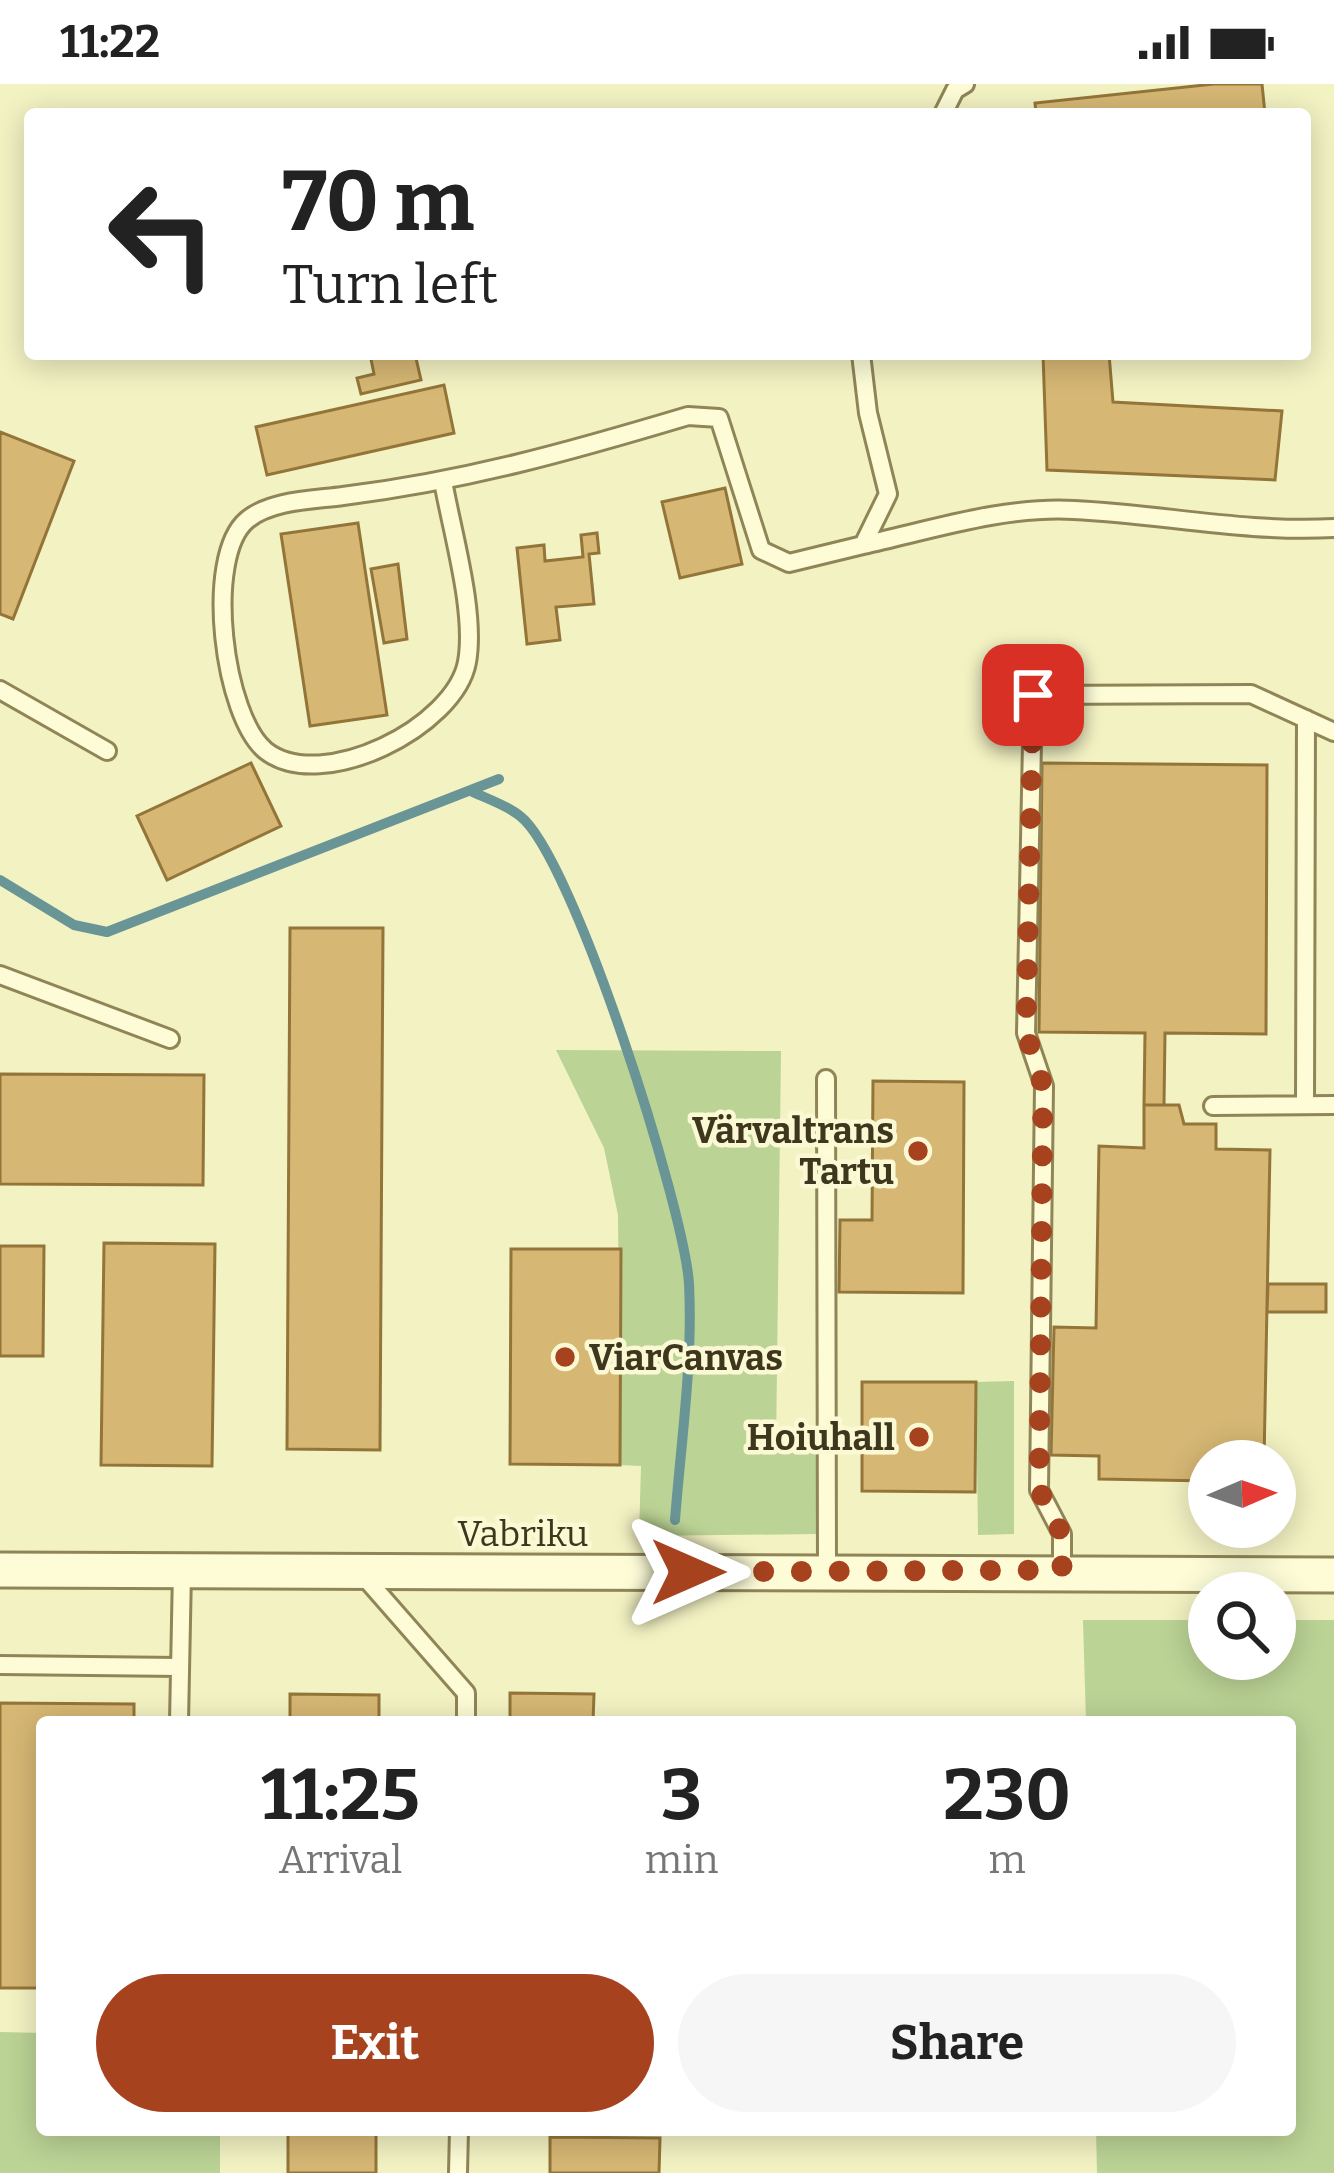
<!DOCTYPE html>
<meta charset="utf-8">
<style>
:root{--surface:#fff;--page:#f6f6f6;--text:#222;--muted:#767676;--accent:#a7421f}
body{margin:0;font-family:Bitter,serif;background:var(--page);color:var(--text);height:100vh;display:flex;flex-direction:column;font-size:45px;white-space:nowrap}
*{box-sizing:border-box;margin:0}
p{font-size:39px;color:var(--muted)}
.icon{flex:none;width:66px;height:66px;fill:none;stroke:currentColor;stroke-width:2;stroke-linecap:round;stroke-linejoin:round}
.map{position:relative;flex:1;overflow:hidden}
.sheet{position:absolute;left:36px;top:1632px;width:1260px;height:420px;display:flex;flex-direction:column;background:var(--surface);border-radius:12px;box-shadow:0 6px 30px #0003}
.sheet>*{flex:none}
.banner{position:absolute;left:24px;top:24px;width:1287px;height:252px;border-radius:12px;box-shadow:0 6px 30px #0003;background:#fff;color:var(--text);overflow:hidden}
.needle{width:78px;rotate:88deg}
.buttons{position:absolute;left:1188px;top:1356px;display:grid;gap:24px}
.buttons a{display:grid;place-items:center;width:108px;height:108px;border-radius:50%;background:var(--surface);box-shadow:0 6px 30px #0003;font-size:60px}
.pin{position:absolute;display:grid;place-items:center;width:102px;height:102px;color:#fff;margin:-51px;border-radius:24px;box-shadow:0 6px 18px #0006}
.me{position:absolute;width:132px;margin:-66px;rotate:90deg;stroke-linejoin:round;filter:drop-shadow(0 0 9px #0008)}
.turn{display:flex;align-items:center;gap:42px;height:252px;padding:0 60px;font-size:54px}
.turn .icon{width:156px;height:156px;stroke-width:2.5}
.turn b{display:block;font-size:84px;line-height:102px}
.eta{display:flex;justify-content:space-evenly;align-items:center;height:204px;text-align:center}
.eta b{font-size:72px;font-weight:700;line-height:84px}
.button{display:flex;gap:24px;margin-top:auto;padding:24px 60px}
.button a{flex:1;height:138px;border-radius:72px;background:var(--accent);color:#fff;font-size:48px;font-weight:700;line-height:138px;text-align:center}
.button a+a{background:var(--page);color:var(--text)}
.status{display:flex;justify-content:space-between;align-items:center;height:84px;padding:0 60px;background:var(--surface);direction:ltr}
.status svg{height:33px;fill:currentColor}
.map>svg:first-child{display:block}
</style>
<div class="status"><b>11:22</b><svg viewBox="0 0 49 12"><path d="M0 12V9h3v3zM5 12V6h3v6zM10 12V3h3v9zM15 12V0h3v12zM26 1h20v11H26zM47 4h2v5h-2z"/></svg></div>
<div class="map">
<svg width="1334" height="2089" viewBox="0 0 1334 2089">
<rect width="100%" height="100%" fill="#f3f2c3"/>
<path fill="#bbd395" d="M556,966L781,967L776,1363L816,1365L818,1450L639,1452L641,1382L620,1381L618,1131L604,1064Z
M1014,1297V1450L978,1451L976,1298Z
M1083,1536H1209V1575H1275V1536H1334V2089H1097L1096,2046H1290V1638H1086Z
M0,1948L42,1949V2046H220V2089H0Z"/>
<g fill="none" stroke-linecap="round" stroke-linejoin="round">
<path stroke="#6a9596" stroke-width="10" d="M471,707C487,715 507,721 520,732C573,772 685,1127 689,1200C693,1278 681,1358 675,1436
M0,796L74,841L107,848L499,695"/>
</g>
<path fill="#d6b774" stroke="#937539" stroke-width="3" d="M1214,0H1262L1265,30H1036L1035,19Z
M370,270H415L421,296L361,310L357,294L374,290Z
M1043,270H1109L1113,318L1282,327L1275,396L1047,386Z
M444,301L454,349L267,391L256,343Z
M0,348L74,377L13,535L0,530Z
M725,404L742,480L680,494L662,418Z
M358,439L387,631L310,642L281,450Z
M597,449L599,469L589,470L594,520L556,523L560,556L527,560L517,464L544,461L545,477L583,473L581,451Z
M398,480L407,555L384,559L371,485Z
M251,679L281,742L167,796L137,732Z
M1042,679L1267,681L1266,950L1165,949L1164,1021H1144L1145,949L1039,948Z
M290,844H383L380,1366L287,1365Z
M0,990L204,991L203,1101L0,1100Z
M873,997L964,998L963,1209L839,1208L840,1136H872Z
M1144,1021H1179L1184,1040H1216V1065L1270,1066L1264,1377H1209V1397L1099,1395V1372L1051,1371L1054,1243L1096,1244L1099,1062L1144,1064Z
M104,1159L215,1160L212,1382L101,1381Z
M0,1162H44L43,1272H0Z
M511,1165H621L620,1381L510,1380Z
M1268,1200H1326V1228H1267Z
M862,1298H976L975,1408L862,1407Z
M510,1609L594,1610L593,1638H510Z
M290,1610L379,1611V1638H290Z
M0,1619L134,1620V1638H42V1904H0Z
M288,2046H376V2089H288Z
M550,2053L660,2054L659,2089H550Z"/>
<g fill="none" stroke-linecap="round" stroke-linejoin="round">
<defs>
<path id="service" d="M943,30L955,6L965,0
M443,397C452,448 476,528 467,578C455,643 322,710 266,667C224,634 203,473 247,436C271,416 313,416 343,412C465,397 571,367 688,332L719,334L761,466L789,479L863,461L888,410L868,329L861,270
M863,461C931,446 1003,422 1074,426C1161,430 1246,449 1334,444
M0,606L107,667
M0,891L170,955
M826,995L827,1487
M1305,1021L1306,635
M1213,1022L1334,1021
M1062,1486V1450L1039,1406L1044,1002L1026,949L1033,611L1251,610L1334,648
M361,1489L466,1609V1638
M0,1581L180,1583
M179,1638L182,1487
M458,2089L459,2046"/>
<path id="minor" d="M0,1486L1334,1491"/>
</defs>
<use href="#service" stroke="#908557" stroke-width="22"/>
<use href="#minor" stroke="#908557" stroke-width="39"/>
<use href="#service" stroke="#fdfcd7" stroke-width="16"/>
<use href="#minor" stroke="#fdfcd7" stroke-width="33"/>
</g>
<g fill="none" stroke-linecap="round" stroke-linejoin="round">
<path stroke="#a7421f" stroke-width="21" stroke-dasharray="0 37.8" d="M688,1488L1062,1486V1450L1039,1406L1043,1002L1026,949L1033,611"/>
</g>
<g fill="#a7421f" stroke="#faf9d3" stroke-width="4.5">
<circle cx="918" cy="1067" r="12"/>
<circle cx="565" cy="1273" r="12"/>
<circle cx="919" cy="1353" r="12"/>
</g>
<g text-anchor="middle" stroke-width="9" stroke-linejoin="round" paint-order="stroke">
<g font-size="36" font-weight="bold" fill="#3e361d" stroke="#faf9d3" text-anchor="end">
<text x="894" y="1059">Värvaltrans<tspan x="894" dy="41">Tartu</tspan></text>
<text x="589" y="1286" text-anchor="start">ViarCanvas</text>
<text x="895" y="1366">Hoiuhall</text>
</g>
<g font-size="36" fill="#3e361d" stroke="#faf9d3">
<text x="523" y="1462">Vabriku</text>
</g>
</g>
</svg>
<div class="buttons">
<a><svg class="needle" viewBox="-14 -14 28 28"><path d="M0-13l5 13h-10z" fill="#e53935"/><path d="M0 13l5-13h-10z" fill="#767676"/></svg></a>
<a><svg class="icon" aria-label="search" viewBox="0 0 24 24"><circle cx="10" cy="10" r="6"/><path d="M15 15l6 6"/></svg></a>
</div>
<div class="pin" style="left:1033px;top:611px;background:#d93025"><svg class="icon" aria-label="arrive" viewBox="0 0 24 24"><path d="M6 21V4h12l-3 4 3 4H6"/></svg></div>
<svg class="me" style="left:688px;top:1488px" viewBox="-20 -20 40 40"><path d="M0-17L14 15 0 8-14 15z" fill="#a7421f" stroke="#fff" stroke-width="4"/></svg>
<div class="banner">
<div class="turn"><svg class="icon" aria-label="left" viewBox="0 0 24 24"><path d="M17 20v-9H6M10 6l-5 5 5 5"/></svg><div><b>70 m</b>Turn left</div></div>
</div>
<section class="sheet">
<div class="eta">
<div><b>11:25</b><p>Arrival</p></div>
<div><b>3</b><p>min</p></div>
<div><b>230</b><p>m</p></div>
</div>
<div class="button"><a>Exit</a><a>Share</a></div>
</section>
</div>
